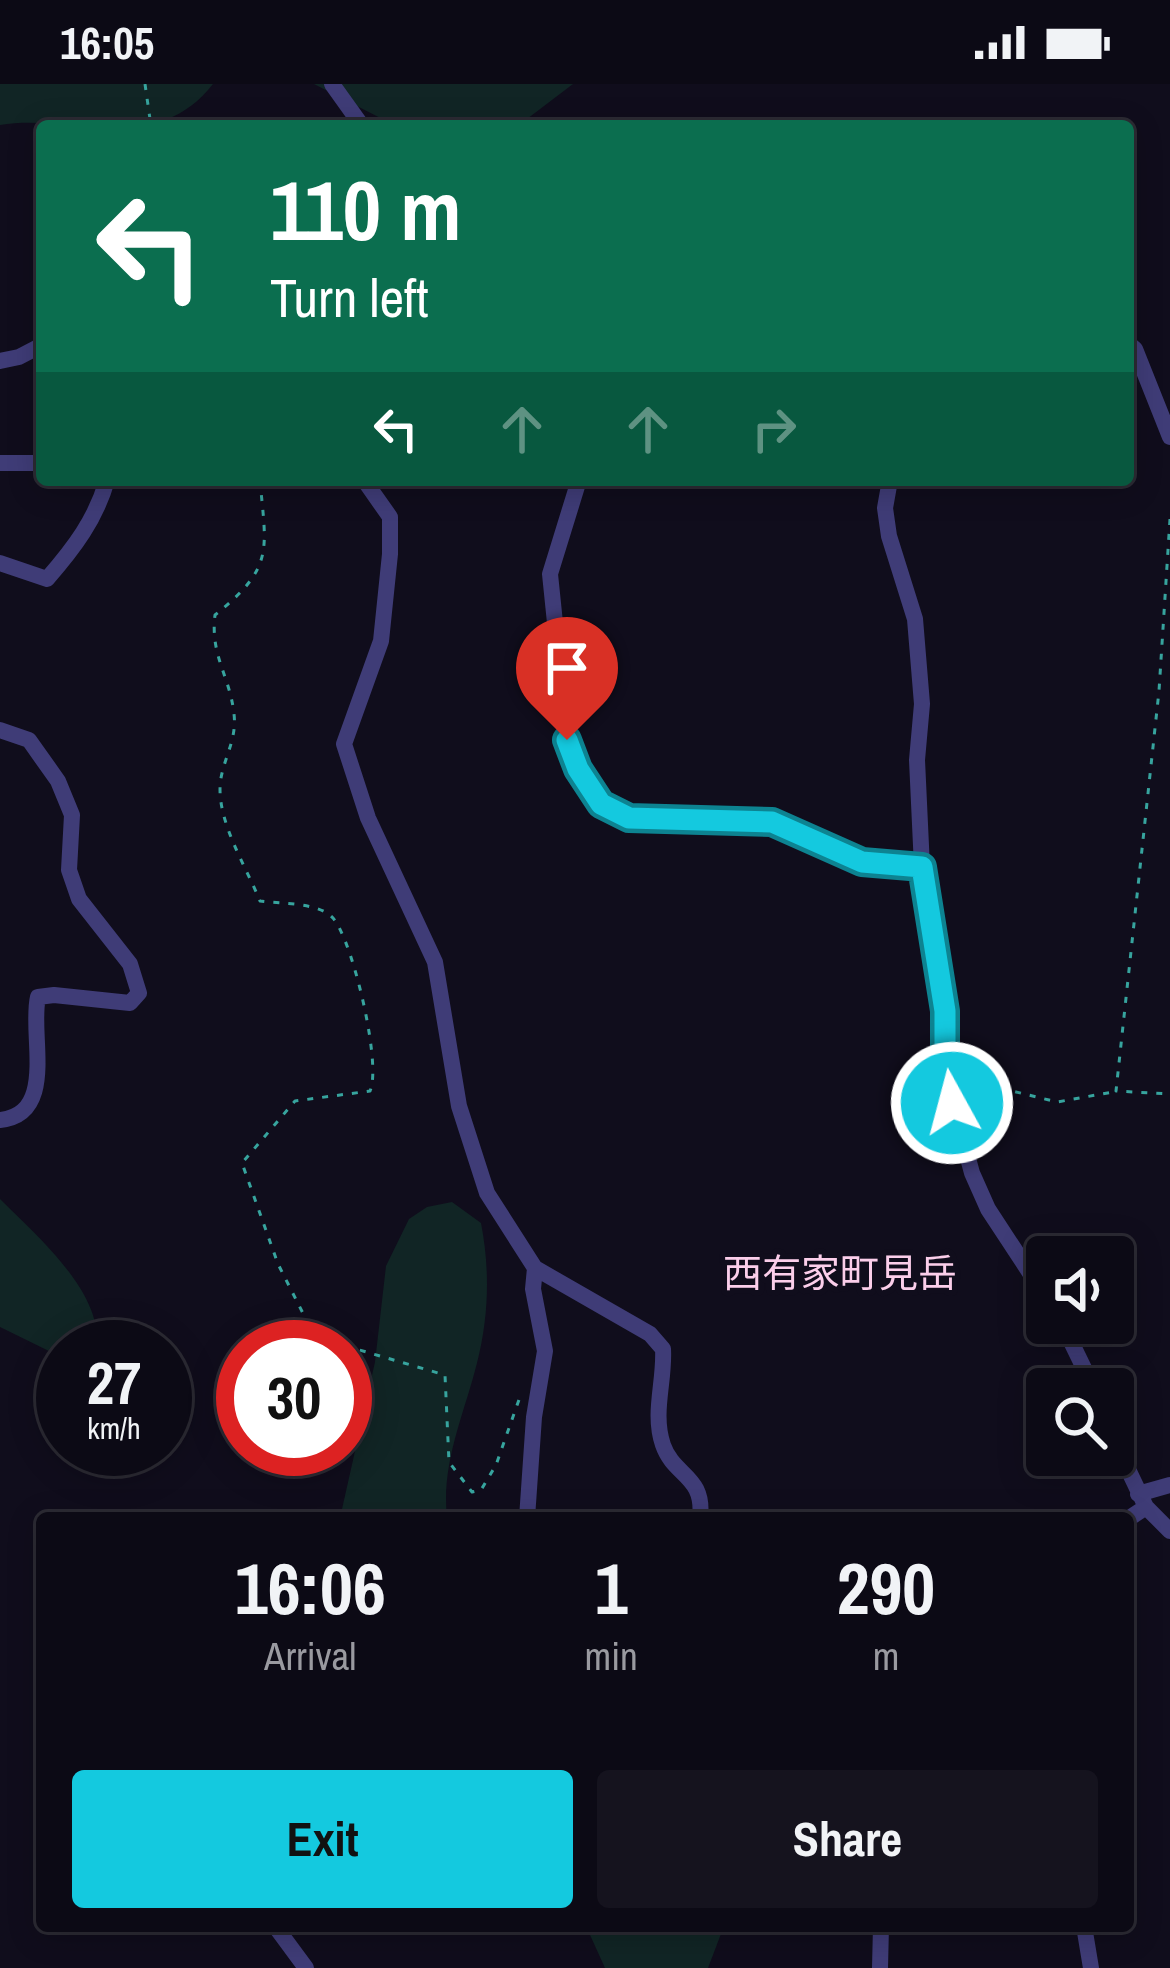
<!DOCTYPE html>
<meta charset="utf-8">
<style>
:root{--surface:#0c0a15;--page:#15131e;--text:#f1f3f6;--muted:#9a9aa0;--line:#2c2b34;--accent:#14c9df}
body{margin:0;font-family:"Archivo Narrow","Noto Sans JP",sans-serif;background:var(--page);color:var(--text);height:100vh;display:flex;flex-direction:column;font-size:45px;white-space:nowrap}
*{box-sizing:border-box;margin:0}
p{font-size:39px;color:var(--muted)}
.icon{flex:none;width:66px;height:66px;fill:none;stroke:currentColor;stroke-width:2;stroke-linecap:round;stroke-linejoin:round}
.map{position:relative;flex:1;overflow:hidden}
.details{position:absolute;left:36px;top:1428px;width:1098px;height:420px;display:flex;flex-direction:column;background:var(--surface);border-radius:12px;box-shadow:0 6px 30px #0003,0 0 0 3px var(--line)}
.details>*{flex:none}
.hud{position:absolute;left:36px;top:36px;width:1098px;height:366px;border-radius:12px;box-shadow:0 6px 30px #0003,0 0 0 3px var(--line);background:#0b6e4f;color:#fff;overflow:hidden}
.tools{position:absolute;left:1026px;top:1152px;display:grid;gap:24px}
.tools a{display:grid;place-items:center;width:108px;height:108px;border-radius:12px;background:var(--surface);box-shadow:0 6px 30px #0003,0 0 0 3px var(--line);font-size:60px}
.speed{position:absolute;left:36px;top:1236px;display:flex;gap:24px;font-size:60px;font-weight:700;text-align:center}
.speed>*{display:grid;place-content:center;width:156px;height:156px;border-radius:50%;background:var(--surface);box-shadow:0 6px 30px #0003,0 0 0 3px var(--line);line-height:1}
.speed small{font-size:30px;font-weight:400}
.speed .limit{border:18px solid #d22;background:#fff;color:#111}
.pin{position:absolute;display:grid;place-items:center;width:102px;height:102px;color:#fff;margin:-123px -51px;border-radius:50% 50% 50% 0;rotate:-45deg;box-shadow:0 0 12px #0007}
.pin .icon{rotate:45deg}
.me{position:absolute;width:132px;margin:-66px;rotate:353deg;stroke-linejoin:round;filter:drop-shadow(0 0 9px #0008)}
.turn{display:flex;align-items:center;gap:42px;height:252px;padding:0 36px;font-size:54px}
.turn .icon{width:156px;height:156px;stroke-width:2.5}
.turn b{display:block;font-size:84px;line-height:102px}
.lanes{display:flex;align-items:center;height:114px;padding:0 36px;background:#0003;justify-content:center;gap:60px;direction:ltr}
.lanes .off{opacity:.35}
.eta{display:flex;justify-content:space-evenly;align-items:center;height:204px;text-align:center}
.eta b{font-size:72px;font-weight:700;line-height:84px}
.action{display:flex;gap:24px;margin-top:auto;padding:24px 36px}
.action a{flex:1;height:138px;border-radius:12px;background:var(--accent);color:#111;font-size:48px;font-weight:700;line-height:138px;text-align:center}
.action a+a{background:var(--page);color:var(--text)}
.status{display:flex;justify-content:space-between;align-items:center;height:84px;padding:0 60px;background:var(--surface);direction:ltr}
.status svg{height:33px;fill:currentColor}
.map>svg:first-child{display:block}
</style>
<div class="status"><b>16:05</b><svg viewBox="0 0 49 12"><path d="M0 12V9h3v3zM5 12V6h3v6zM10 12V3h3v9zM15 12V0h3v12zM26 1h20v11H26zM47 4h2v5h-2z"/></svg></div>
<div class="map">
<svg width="1170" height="1884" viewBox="0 0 1170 1884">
<rect width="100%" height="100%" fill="#100d1c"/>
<path fill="#112525" d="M0,0H213C157,73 70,29 0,41Z
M314,0H573L523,38L500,42H396Z
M0,1115C34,1149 104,1209 96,1261L63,1263V1269H53L0,1243Z
M452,1118L481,1139C490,1185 489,1232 477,1279C464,1331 441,1379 447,1434H340L375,1278L386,1182L409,1135L427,1123Z
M586,1842H724L708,1884H605Z"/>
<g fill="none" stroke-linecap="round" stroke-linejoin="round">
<path stroke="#37a49e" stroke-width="3" stroke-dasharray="6 9" stroke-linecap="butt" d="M145,0L151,42
M260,396C266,466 275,483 215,531C210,572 230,592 234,630C237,654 225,672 221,694C214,733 246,782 260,817C280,820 319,818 333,834C353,857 382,981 370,1007L295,1017L242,1079L278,1180L317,1257L323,1263
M1170,435L1159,607L1116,1007L1170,1010
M971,1011L1004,1005L1057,1018L1113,1008
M345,1265H356L445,1291L449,1378L472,1408L481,1406L496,1381L521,1310"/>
<path stroke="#3f3c77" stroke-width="16" d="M332,0L362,42
M1128,259L1135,265L1170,353
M0,277L19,273L42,261
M0,379H42
M364,396L390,433V470L381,557L344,660L368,734L435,878L459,1022L487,1109L535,1184L650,1250L663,1265C665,1297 652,1329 663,1361C674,1393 705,1391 700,1434
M579,396L550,490L567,656L578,685L601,720L629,734L772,738L862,778L922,783
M890,396L885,424L889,452L915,535L922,620L917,676L922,783L945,927V972L953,1019L972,1089L988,1125L1047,1215
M0,479L47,495C74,464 96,435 107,396
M0,646L29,656L58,697L72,731L69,786L79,815L130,880L139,909L130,919L54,911L38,913C29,950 58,1030 0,1036
M1062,1239L1094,1305
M1113,1354L1146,1423L1170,1447
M1138,1410L1170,1401
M527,1434L534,1333L545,1267L533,1205L535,1184
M1128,1435L1146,1423
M275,1842L306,1884
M1084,1842L1091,1884
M880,1884L881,1842"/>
</g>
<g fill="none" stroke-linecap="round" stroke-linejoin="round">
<defs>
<path id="route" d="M567,656L578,685L601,720L629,734L772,738L862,778L922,783L945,927V971L952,1019"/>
</defs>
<use href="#route" stroke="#0d8391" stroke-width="30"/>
<use href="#route" stroke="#14c9df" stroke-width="21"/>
</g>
<g text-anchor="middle" stroke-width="12" stroke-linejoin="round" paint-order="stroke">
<g font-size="39" fill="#fbceea" stroke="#100d1c">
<text x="840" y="1203">西有家町見岳</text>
</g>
</g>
</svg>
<div class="tools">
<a><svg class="icon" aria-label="sound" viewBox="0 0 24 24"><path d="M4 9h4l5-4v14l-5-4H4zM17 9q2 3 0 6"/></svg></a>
<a><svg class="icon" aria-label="search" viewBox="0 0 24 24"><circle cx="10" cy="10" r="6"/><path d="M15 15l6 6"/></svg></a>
</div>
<div class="speed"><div>27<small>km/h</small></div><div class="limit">30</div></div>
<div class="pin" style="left:567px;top:656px;background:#d93025"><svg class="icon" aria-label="arrive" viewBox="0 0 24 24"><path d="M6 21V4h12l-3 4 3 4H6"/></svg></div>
<svg class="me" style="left:952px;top:1019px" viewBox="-20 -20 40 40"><circle r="17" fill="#14c9df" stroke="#fff" stroke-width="3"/><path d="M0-11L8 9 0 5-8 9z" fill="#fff"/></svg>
<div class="hud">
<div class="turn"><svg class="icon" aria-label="left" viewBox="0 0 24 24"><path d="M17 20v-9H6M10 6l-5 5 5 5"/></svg><div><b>110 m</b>Turn left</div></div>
<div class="lanes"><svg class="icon" aria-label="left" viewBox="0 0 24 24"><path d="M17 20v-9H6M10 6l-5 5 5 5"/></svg><svg class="icon off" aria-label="ahead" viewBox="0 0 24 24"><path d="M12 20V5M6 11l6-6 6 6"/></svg><svg class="icon off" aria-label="ahead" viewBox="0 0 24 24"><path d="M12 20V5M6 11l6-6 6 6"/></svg><svg class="icon off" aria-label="right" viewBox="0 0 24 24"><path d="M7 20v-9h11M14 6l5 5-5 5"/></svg></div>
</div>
<section class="details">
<div class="eta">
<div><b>16:06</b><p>Arrival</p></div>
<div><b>1</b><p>min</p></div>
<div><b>290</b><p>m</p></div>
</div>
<div class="action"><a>Exit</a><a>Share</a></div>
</section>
</div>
